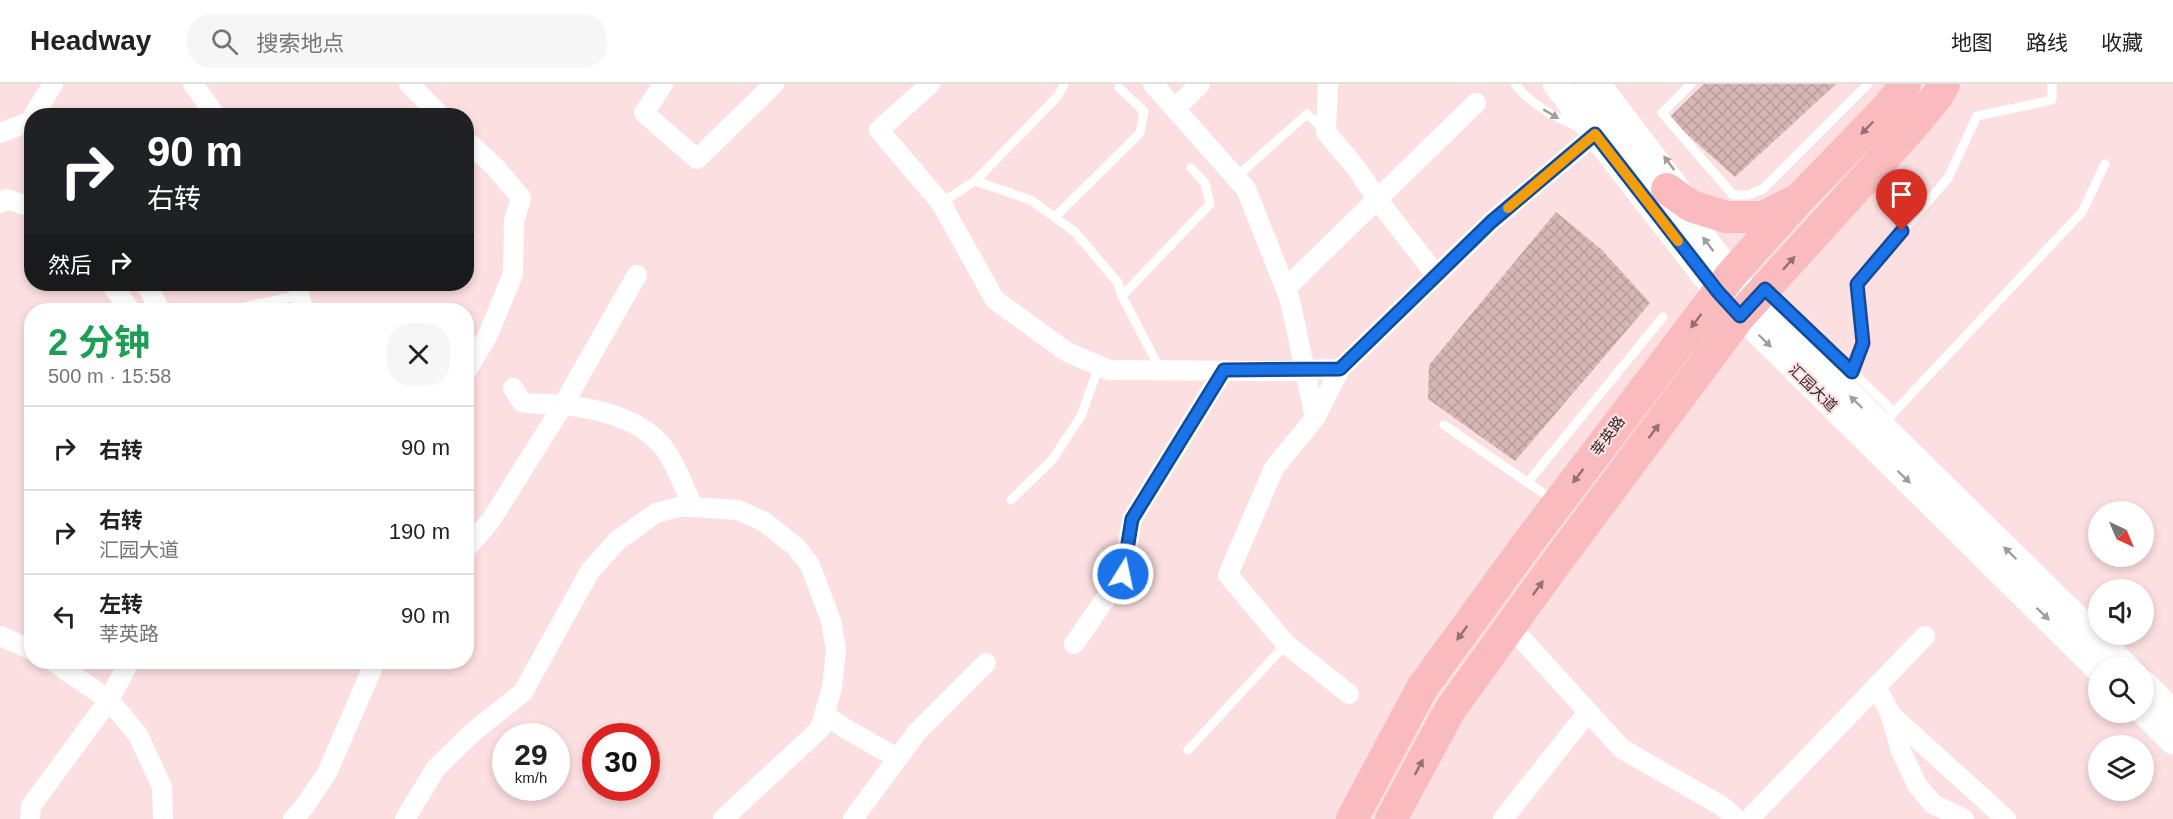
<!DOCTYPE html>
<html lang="zh">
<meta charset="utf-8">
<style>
:root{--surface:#fff;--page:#f6f6f6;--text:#222;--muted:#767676;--line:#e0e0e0}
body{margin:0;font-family:Arial,"Noto Sans SC",sans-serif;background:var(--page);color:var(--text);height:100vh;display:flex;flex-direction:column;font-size:22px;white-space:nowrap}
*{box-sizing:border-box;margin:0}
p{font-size:20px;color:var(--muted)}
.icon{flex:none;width:33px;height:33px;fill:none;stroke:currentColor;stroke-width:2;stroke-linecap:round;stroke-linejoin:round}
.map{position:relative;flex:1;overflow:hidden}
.drawer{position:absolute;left:24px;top:219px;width:450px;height:366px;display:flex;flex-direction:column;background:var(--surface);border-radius:24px;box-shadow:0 3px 9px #0003}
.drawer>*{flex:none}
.top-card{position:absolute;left:24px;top:24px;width:450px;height:183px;border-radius:24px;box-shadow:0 3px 9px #0003;background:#202124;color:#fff;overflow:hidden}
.needle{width:39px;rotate:136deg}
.tools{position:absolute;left:2088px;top:417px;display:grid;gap:12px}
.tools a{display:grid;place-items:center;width:66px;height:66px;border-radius:50%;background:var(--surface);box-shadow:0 3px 9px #0003;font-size:30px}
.speed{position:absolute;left:492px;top:639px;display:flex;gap:12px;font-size:30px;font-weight:700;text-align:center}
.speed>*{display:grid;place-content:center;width:78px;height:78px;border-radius:50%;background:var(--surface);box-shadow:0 3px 9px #0003;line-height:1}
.speed small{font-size:15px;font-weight:400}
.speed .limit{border:9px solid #d22;background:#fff;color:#111}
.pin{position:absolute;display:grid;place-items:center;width:51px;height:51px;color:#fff;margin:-62px -26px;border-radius:50% 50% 50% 0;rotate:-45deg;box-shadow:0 0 6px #0007}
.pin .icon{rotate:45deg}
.me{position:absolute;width:66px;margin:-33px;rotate:10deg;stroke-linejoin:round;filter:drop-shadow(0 0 4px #0008)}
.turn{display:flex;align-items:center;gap:21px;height:126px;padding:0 24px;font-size:27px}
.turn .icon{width:78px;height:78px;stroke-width:2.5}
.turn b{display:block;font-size:42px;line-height:51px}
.then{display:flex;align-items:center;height:57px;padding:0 24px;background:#0003;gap:12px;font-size:22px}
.round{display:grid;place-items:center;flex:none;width:63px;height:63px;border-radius:24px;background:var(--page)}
.head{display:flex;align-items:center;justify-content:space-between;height:102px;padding:0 24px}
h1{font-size:36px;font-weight:700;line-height:45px;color:#1e9e55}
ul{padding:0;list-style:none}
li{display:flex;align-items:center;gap:18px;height:84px;padding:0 24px;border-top:2px solid var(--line)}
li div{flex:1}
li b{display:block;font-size:22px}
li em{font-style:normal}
header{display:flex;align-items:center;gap:36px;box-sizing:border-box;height:84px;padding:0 30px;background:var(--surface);border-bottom:2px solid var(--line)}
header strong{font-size:28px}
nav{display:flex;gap:33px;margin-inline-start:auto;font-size:21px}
.search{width:420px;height:54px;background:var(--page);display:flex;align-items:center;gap:15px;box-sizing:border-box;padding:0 21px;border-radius:24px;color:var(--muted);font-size:22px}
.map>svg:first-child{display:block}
</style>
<header>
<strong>Headway</strong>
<div class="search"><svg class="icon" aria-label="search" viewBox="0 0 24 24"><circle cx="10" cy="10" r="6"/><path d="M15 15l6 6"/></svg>搜索地点</div>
<nav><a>地图</a><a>路线</a><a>收藏</a></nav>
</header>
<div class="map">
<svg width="2173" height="735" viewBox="0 0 2173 735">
<defs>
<pattern id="building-cross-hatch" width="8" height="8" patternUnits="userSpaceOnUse" patternTransform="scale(1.5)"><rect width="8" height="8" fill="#d7b6b6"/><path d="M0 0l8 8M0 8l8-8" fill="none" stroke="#b99c9c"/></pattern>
</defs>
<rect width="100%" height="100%" fill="#fcdfe0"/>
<path fill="url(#building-cross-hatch)" d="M1704,0H1836L1735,93L1669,34Z
M1556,128L1602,166L1650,219L1515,377L1428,315L1429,281Z"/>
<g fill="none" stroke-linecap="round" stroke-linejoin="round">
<path stroke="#fff" stroke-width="9" d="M1515,0C1531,21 1555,33 1579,43
M1608,0L1688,105
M1691,0L1662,29L1733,111H1748L1763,105L1868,0
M1236,93L1307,30L1324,46
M975,97L1031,116L1075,148L1118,199L1122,212L1160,285
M941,119L975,97L1058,12L1064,0
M1055,133L1140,49L1144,27L1119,4
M1768,207L1894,328
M1122,212L1210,120L1205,99L1191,84
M231,226L299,211
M1852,288L1863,259L1857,200L1948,94L1977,32L2052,16V0
M1444,341L1553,416
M1882,341L2082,128L2105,80
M1528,398L1663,233
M1011,416L1052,376L1081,332L1099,282
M1188,666L1286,560"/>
<path stroke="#fff" stroke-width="20" d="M193,0L216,32
M409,0L441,32
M663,0L644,29L697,75L774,0
M930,0L879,46L941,119L995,216L1067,268L1109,286L1269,287L1340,285
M1153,0L1246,105L1290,216L1315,334
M1328,0L1326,48L1357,85L1377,115L1436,191
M1175,25L1200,0
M33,32L53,0
M0,49L29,38L32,35
M466,56L496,84L521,114L514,137L513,190L488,251L466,288
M0,119L6,115L32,123
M111,200L130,226
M146,200L160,226
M297,200L303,226
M1286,204L1476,19
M513,304L522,318C536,321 550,319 564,321C601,325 649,337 669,372C679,388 685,406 693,423
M466,465L491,436L560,326L637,191
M1510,542L1622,665L1722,722L1737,735
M0,552L32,566
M1074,560L1123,490L1132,435L1224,286
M54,578L109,616L138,651L162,703L163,735
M1876,602L1890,629L1901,667L1917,701L1933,720L1964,735
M1349,610L1286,560L1228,491L1274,384L1315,334L1340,285L1491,138L1595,50
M824,630L846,645L897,674
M1890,630L2006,735
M30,735L31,722L109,616L129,578
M293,735L304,723L327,689L375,578
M405,735L436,684L472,649L523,608L590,487L618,456L656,429L678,423H693L738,426L763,437L795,462L810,481L831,537L836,566L832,604L820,645L723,735
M853,735L917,648L986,579
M1503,735L1588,628
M1749,735L1925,552"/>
<path stroke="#fff" stroke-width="27" d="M1556,0L1718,208L2098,584
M1588,0L1731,191L1754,217L2127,584
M2144,600L2173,629
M2144,628L2173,657"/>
<path stroke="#f9bbbe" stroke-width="32" d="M1667,105L1691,122L1726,133H1763L1793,118
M1352,735L1422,604L1527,460L1731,191L1799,115L1889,22L1905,0
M1391,735L1450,626L1553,483L1740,232L1911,44L1938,11L1944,0"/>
</g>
<defs><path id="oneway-solid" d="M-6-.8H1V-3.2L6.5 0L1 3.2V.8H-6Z" transform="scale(1.5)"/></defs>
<g fill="#a39d9d">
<use href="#oneway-solid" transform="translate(1551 30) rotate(31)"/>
<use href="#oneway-solid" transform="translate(1669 79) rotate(-127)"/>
<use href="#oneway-solid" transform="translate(1708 160) rotate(-127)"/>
<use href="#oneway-solid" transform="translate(1765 257) rotate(44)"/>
<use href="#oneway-solid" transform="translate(1856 318) rotate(-136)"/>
<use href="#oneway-solid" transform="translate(1904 393) rotate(44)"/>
<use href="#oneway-solid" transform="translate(2010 469) rotate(-136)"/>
<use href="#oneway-solid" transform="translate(2043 530) rotate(44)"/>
</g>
<g fill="#967072">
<use href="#oneway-solid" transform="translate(1867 44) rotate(134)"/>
<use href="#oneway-solid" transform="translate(1789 179) rotate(-48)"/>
<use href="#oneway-solid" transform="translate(1696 237) rotate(127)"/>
<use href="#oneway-solid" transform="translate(1654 347) rotate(-53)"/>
<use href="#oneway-solid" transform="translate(1578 392) rotate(127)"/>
<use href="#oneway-solid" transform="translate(1538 504) rotate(-54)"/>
<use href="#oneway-solid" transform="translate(1462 549) rotate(126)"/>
<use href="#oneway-solid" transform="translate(1419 683) rotate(-62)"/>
</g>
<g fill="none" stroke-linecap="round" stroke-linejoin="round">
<defs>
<path id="route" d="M1123,490L1132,435L1224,286L1340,285L1491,138L1595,50L1718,208L1740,232L1765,205L1852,288L1863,259L1857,200L1902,147"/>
</defs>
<use href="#route" stroke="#114b97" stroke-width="15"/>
<use href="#route" stroke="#1a73e8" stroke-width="10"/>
<path stroke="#f59e0b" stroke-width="10" d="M1508,124L1595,50L1678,157"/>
</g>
<g text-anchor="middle" stroke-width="4.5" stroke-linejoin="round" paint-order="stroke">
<g font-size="15" fill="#332626" stroke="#fcdfe0">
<text transform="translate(1813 304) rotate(44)" y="5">汇园大道</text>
<text transform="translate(1608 352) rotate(-53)" y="5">莘英路</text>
</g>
</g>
</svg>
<div class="tools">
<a><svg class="needle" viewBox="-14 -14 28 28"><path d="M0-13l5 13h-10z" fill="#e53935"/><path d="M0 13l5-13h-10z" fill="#767676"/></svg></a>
<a><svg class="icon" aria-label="sound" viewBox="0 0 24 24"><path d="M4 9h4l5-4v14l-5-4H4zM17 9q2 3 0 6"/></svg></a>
<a><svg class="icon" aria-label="search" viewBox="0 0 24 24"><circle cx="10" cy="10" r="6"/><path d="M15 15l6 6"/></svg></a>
<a><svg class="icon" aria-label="layers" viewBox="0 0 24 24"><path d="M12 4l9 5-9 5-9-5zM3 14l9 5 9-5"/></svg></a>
</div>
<div class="speed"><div>29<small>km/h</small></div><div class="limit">30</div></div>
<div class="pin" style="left:1902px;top:147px;background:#d93025"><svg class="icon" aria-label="arrive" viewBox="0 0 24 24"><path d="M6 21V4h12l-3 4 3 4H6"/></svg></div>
<svg class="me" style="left:1123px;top:490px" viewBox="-20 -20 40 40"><circle r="17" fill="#1a73e8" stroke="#fff" stroke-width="3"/><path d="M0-11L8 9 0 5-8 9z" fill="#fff"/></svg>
<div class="top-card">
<div class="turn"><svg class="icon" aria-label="right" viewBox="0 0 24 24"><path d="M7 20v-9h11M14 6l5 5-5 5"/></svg><div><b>90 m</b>右转</div></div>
<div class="then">然后<svg class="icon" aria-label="right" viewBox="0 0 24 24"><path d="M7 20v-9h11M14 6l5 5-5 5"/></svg></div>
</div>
<section class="drawer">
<div class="head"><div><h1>2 分钟</h1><p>500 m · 15:58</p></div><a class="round"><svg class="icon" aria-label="close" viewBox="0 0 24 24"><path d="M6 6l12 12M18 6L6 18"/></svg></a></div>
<ul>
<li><svg class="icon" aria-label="right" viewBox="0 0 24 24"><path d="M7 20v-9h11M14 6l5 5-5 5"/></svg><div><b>右转</b></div><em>90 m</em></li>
<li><svg class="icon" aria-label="right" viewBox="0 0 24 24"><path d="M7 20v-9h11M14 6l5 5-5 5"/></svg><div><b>右转</b><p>汇园大道</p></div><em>190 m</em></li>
<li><svg class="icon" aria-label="left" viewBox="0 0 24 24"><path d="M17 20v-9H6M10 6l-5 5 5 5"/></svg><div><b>左转</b><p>莘英路</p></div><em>90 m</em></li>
</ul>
</section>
</div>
